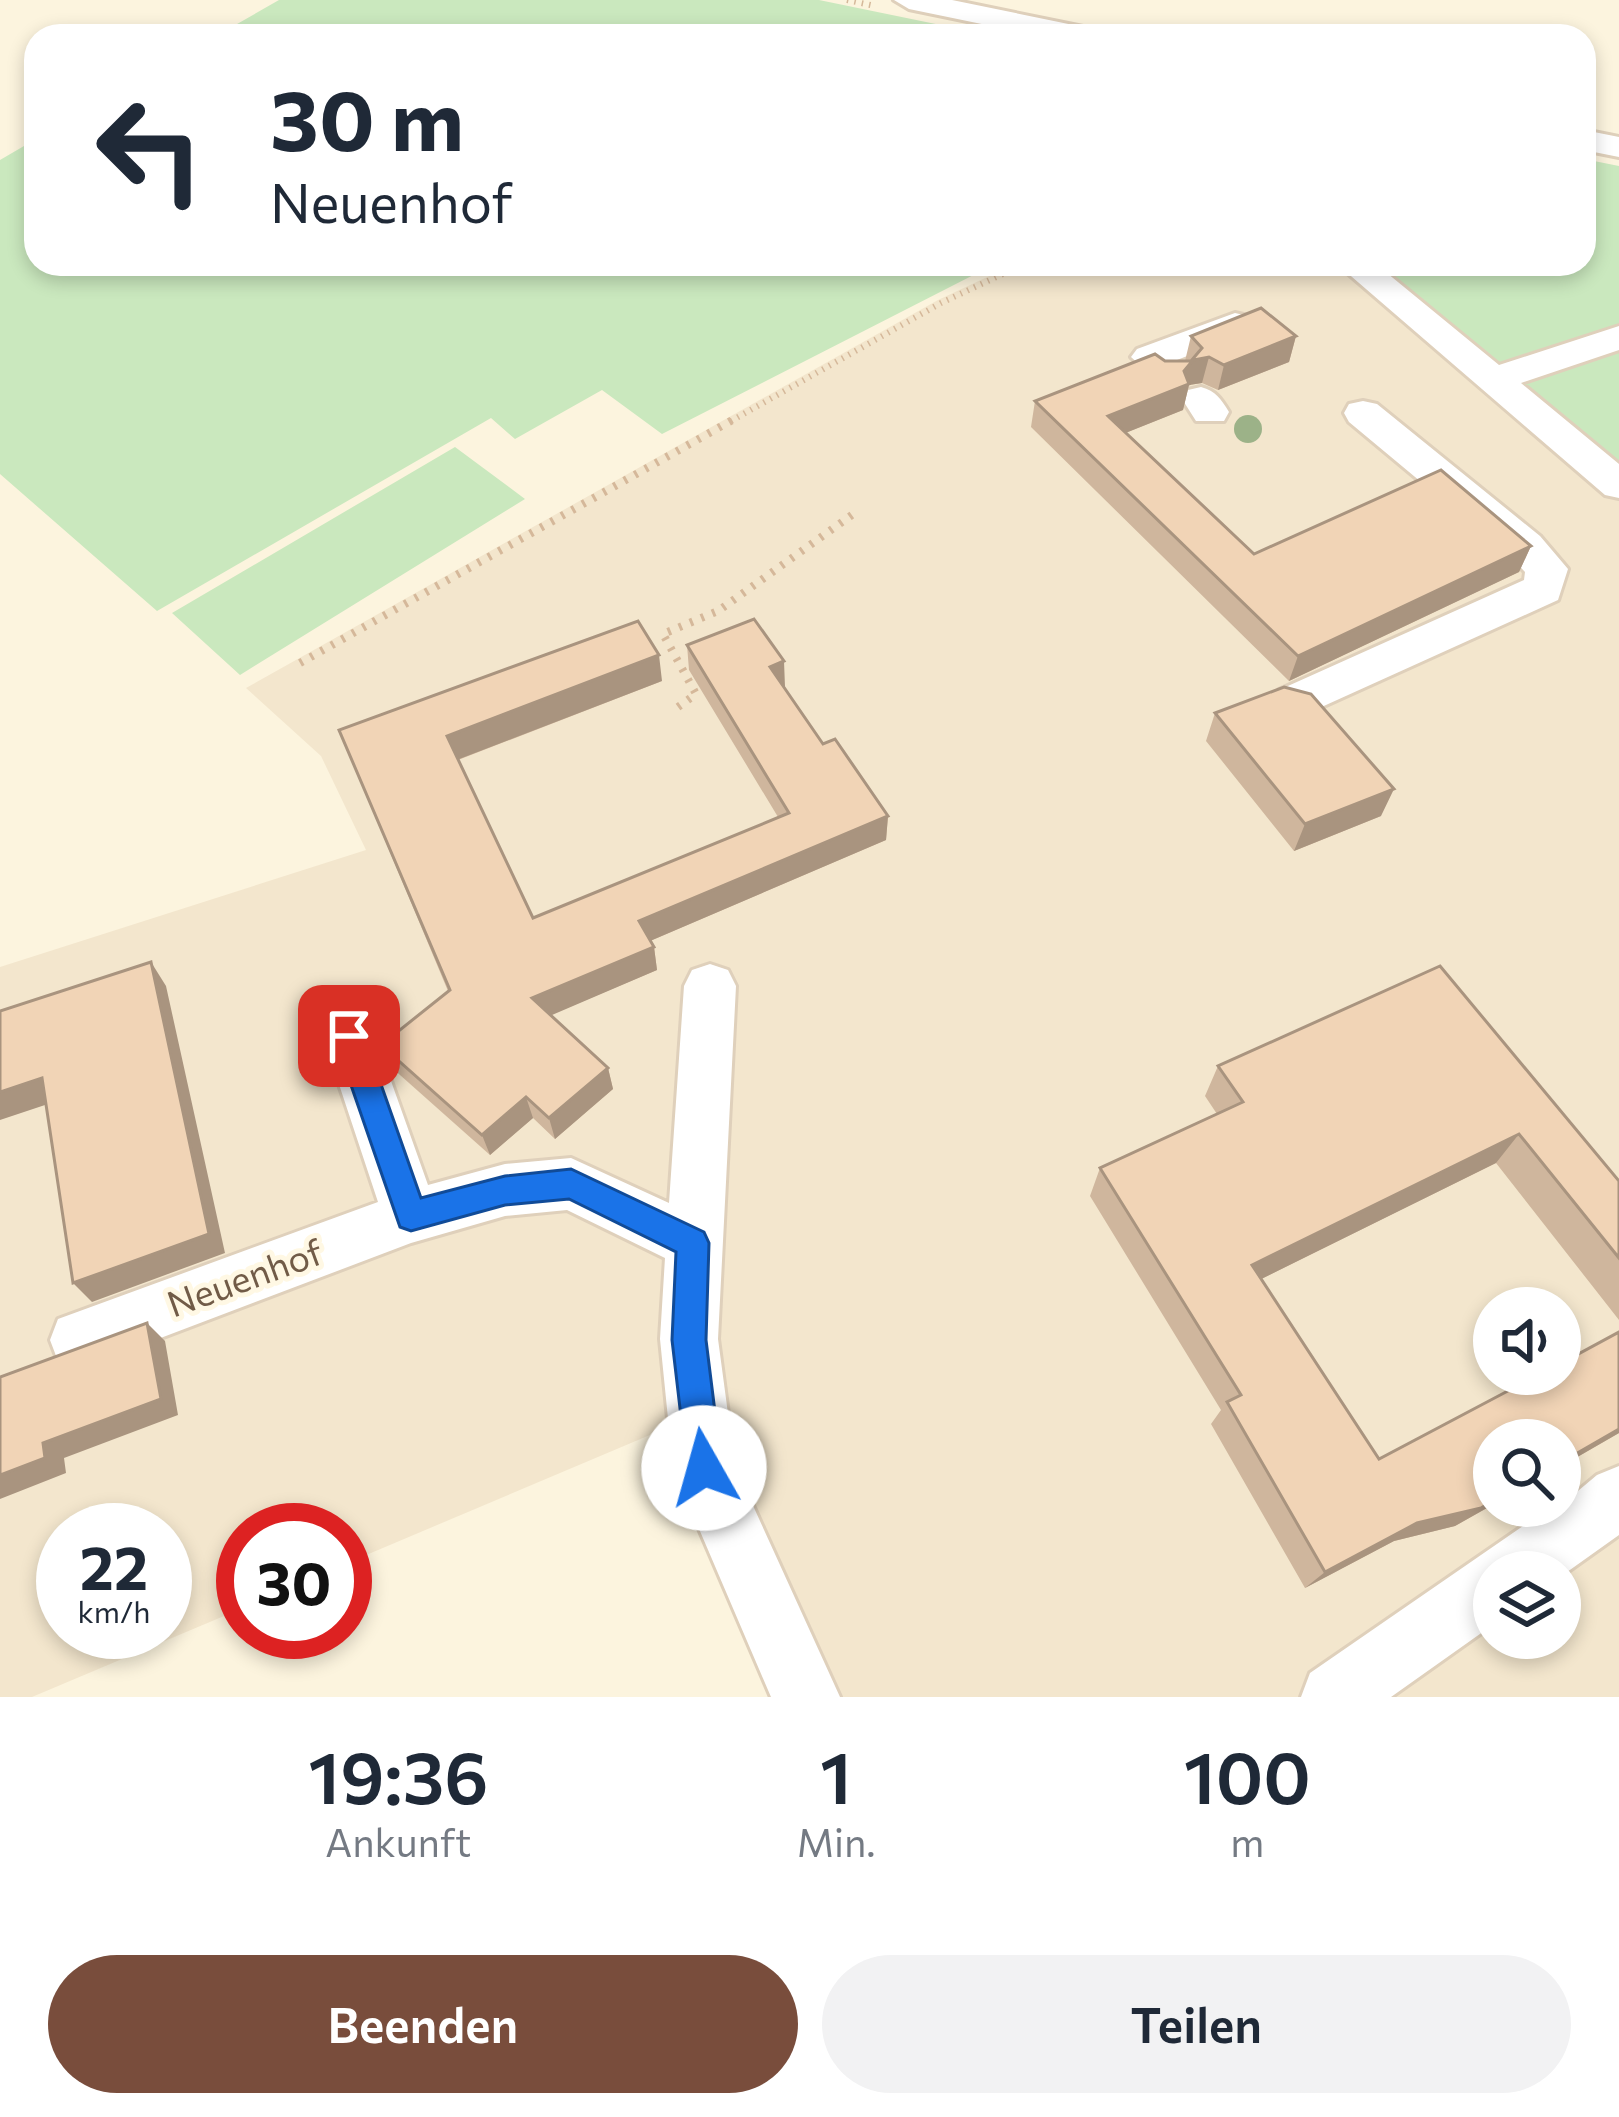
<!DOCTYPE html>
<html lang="de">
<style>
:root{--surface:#fff;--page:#f2f2f3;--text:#1f2937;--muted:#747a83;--accent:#794d3c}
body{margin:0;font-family:Commissioner,sans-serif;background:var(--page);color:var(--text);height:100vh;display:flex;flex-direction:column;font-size:45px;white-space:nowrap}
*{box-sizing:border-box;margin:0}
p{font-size:39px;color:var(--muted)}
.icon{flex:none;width:66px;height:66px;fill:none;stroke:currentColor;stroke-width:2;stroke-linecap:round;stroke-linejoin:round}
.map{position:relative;height:1697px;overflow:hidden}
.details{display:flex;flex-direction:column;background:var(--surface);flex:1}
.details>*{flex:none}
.hud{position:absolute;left:24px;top:24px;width:1572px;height:252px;border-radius:36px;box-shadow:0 6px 18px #0003;background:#fff;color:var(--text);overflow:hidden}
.controls{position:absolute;left:1473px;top:1287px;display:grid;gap:24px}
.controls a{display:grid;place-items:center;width:108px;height:108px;border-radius:50%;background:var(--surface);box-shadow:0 6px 18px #0003;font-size:60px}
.speed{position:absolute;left:36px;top:1503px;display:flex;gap:24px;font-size:60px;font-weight:700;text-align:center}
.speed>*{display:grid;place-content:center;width:156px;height:156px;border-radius:50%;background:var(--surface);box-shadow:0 6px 18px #0003;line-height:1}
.speed small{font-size:30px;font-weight:400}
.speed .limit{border:18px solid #d22;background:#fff;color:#111}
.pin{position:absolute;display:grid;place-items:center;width:102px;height:102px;color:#fff;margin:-51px;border-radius:24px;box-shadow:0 6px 18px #0006}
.me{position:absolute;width:132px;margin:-66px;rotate:353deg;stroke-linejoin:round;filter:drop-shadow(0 0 9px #0008)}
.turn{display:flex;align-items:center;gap:42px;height:252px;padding:0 48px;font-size:54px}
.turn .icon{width:156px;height:156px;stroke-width:2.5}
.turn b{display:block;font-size:84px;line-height:102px}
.eta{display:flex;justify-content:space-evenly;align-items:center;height:204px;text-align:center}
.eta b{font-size:72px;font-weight:600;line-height:84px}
.button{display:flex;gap:24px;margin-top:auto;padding:24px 48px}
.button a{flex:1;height:138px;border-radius:72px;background:var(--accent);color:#fff;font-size:48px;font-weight:600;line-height:138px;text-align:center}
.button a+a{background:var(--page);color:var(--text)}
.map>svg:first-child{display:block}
</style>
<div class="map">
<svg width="1619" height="1697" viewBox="0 0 1619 1697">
<rect width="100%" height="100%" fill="#fcf4de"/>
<path fill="#f3e6cd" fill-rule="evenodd" d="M1015,264H1374L1619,325V1697H771L657,1432L345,1564V1530H243V1608L32,1697H0V967L366,850L321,756L246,688L938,300ZM1494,1308H1560V1374H1494ZM1494,1440H1560V1506H1494ZM63,1530H165V1632H63ZM1494,1572H1560V1638H1494Z"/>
<path fill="#cae8be" d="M279,0H819L994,36H216Z
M36,139V264H995L662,434L602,390L515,439L491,418L157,611L0,474V160Z
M1584,159L1619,166V328L1498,367L1367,264H1584Z
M1619,350V476L1517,384Z
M455,447L525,499L240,675L172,613Z"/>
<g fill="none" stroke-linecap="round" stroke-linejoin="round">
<defs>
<path id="minor" d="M894,0H952L1083,27L1098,36H1040L909,9Z
M1584,130L1619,137V157L1584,150Z
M1337,264H1376L1499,365L1619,326V350L1521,383L1619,464V498L1605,495Z
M1235,313L1248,316L1253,324L1248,332L1177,360L1191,374L1185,382H1159L1131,357L1137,349Z
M1201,387C1216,391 1221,399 1229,412L1224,421H1196L1182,399L1188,390Z
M1363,401L1377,404L1540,536L1568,569L1558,600L1295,719L1279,714L1273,702L1279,690L1524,580L1525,572L1510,556L1349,422L1344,413L1349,404Z
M710,964L728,970L736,986L718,1339L735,1466L840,1697H771L673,1468L660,1339L665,1258L567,1210L505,1216L411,1243L79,1369L58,1361L50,1340L58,1319L378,1202L323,1036L331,1020L349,1013L367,1020L375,1036L428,1185L505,1164L571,1158L669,1203L684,986L692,970Z
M1619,1466V1535L1560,1577V1572H1494V1624L1391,1697H1301L1310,1673L1552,1506H1560L1597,1475Z"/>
</defs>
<use href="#minor" stroke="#dfd0bb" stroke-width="6"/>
<path stroke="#d5b89a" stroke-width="6" stroke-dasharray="1.5 6" stroke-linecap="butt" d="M847,0L875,6
M731,421L941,303L1024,264"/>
<path stroke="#d5b89a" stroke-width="8" stroke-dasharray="3 9" stroke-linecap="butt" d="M300,663L736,418
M678,707L696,694L663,634L718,611L856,512"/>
<use href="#minor" fill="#fff" fill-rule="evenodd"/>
</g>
<circle fill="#9cb288" cx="1248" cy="429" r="14"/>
<path fill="#cfb69d" d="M1191,336H1296L1289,362L1218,390L1202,383L1189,385L1183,410L1125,433L1254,554L1531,546L1519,572L1289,681L1031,427L1035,401L1165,361H1185Z
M687,645L784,661V687L823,744L888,816L886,840L650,941L654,947L657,970L550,1015L608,1068L613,1089L555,1139L533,1118L490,1155L391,1067L381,1045L448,991L339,730L662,681L458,760L533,918L778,817L689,670Z
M1215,713L1381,816L1294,851L1206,741Z
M1440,966L1619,1181V1320L1496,1163L1261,1279L1379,1459L1619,1332V1433L1560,1467L1494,1440V1504L1455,1526L1394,1541L1305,1588L1211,1424L1221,1410L1090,1196L1100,1168L1217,1114L1205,1096L1218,1066Z"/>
<path fill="#a9947f" d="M1296,336L1289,362L1218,390L1224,365Z
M1209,357L1202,383L1189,385L1183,410L1103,442L1108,416L1184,371L1193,360Z
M1531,546L1519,572L1289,681L1298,656Z
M659,655L662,681L454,761L447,736Z
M784,661L785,687L770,692V667Z
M1394,789L1381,816L1294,851L1305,824Z
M888,816L886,840L643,944L639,921Z
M654,947L657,970L538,1021L532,998Z
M151,962L166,986L225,1253L92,1302L73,1283Z
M608,1068L613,1089L555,1139L549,1118Z
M42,1078L60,1100L0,1120V1092Z
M526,1097L533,1118L490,1155L482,1135Z
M1519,1134L1496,1163L1237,1291L1252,1265Z
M147,1323L165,1341L178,1415L64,1458L66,1473L0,1499V1475L43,1443Z
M1619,1429V1433L1560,1467V1463Z
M1494,1500V1504L1455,1526L1394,1541L1305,1588L1325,1572L1417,1523Z"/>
<path fill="#f1d4b6" stroke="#a9947f" stroke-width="3" d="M1261,308L1296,336L1224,365L1209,357L1193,360L1184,371L1189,384L1108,416L1254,554L1441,470L1531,546L1298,656L1035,401L1155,354L1165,361H1191L1202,348L1191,336Z
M754,619L784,661L770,667L823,744L835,739L888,816L639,921L654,947L532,998L608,1068L549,1118L526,1097L482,1135L381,1045L450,990L339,730L638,621L659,655L447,736L533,918L789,813L687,645Z
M1284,687L1311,694L1394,789L1305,824L1215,713Z
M151,962L209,1234L73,1283L42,1078L0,1092V1011Z
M1440,966L1619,1181V1258L1519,1134L1252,1265L1379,1459L1540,1374H1560V1364L1619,1332V1429L1560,1463V1440H1494V1500L1481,1508L1417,1523L1325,1572L1227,1402L1241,1395L1100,1168L1243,1102L1218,1066Z
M147,1323L161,1399L43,1443L45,1458L0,1475V1377Z"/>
<path fill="#1a73e8" stroke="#114b97" stroke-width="3" d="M349,1023L364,1036L421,1198L505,1176L571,1169L704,1232L709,1243L706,1340L722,1468L717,1480L704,1485L692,1480L687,1468L672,1340L676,1252L569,1199L505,1205L411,1231L400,1227L334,1036Z"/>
<g text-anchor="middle" stroke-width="10" stroke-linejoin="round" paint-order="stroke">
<g font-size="36" fill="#715b47" stroke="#fff8e4">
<text transform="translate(245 1278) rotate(-20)" y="13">Neuenhof</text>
</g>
</g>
</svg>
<div class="controls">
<a><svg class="icon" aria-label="sound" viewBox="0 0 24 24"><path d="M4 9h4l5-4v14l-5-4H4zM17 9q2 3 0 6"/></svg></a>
<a><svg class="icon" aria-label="search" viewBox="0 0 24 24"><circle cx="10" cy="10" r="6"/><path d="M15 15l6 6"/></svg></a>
<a><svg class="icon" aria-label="layers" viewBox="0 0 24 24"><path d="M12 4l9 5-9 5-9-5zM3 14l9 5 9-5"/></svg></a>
</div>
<div class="speed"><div>22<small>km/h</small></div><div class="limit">30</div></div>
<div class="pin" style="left:349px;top:1036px;background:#d93025"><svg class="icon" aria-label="arrive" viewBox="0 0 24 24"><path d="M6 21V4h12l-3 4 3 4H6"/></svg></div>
<svg class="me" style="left:704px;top:1468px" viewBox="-20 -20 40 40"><circle r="19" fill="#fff"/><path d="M0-13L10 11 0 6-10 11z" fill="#1a73e8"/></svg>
<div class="hud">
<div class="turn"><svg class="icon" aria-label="left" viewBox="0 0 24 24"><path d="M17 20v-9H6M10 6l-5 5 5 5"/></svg><div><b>30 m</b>Neuenhof</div></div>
</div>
</div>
<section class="details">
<div class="eta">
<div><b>19:36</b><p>Ankunft</p></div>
<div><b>1</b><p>Min.</p></div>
<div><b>100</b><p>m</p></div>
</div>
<div class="button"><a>Beenden</a><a>Teilen</a></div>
</section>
